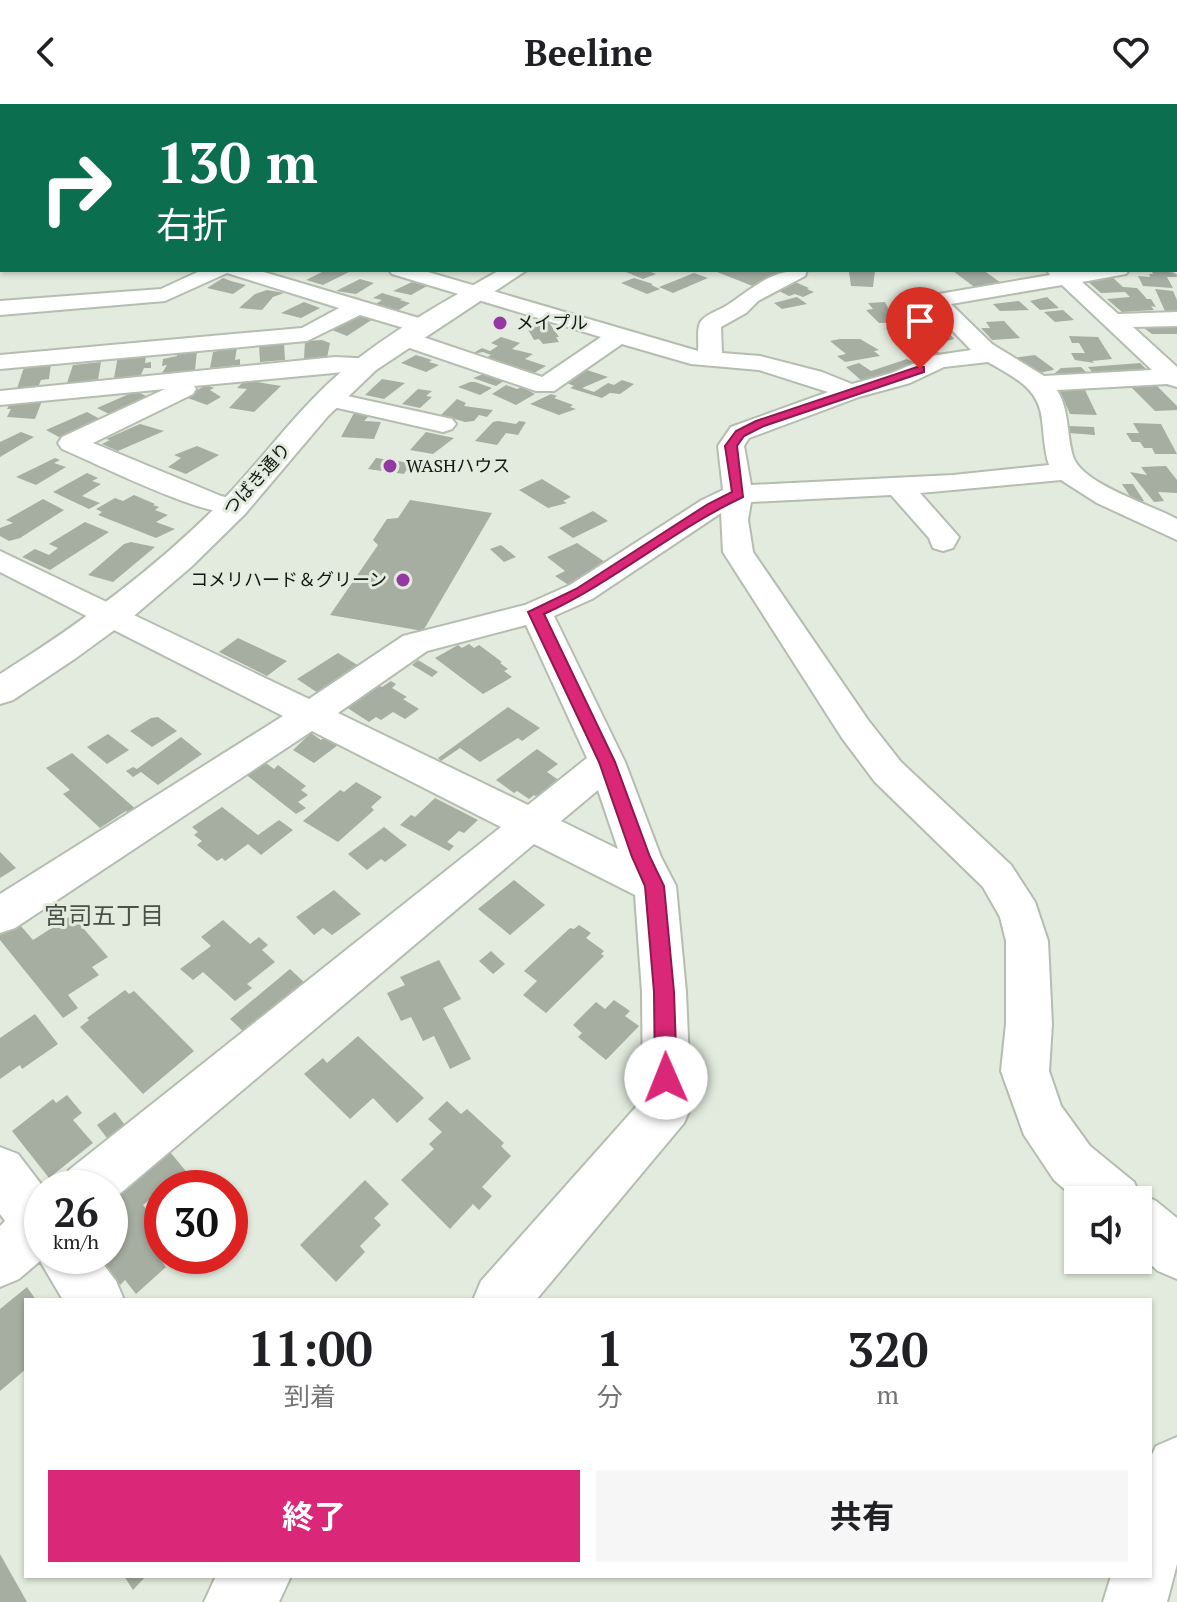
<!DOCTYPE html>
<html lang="ja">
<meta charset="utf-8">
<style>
:root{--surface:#fff;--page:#f6f6f6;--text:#202124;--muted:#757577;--accent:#db2777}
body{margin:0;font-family:"PT Serif","Noto Sans JP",serif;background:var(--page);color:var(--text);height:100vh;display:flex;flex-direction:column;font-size:30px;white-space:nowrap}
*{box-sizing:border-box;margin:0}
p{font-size:26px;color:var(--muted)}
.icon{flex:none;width:44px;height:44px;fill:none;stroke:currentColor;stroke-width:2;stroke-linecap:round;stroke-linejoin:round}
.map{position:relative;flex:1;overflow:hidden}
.drawer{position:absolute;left:24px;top:1194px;width:1128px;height:280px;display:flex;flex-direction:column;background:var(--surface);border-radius:0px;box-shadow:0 2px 6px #0004}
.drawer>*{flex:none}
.guide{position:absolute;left:0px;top:0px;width:1178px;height:168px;box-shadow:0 2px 6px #0004;background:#0b6e4f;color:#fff;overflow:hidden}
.buttons{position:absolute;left:1064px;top:1082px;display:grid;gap:16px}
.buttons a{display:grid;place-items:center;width:88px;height:88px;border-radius:0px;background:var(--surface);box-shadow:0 2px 6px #0004;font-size:40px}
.speed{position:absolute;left:24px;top:1066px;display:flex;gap:16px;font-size:40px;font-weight:700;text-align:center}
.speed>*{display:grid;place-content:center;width:104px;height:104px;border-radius:50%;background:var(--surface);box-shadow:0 2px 6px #0004;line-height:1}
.speed small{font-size:20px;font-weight:400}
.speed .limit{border:12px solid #d22;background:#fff;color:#111}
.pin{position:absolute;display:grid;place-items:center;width:68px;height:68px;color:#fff;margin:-82px -34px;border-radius:50% 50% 50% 0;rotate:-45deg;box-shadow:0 0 8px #0007}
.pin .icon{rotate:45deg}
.me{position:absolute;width:88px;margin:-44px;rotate:359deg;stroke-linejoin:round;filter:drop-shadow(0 0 6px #0008)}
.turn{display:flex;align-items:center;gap:28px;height:168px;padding:0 24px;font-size:36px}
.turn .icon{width:104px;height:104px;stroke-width:2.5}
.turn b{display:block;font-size:56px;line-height:68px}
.eta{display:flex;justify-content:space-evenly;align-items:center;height:136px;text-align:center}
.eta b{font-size:48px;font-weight:700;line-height:56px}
.cta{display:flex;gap:16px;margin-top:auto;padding:16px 24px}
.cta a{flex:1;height:92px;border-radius:0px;background:var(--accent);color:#fff;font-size:32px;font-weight:700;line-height:92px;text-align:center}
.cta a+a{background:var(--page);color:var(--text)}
header{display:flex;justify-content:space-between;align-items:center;height:104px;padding:0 24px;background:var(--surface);font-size:36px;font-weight:700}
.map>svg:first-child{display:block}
</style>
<header><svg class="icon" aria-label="back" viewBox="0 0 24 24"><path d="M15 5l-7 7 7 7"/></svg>Beeline<svg class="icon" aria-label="heart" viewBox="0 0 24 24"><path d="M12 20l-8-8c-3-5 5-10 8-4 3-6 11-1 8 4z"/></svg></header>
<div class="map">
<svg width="1177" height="1498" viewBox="0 0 1177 1498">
<rect width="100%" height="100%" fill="#e3ebde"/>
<path fill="#a6ada1" d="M326,166H353L323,181L306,176Z
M621,166H647L656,170L643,175Z
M712,166H793L755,183Z
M983,166L1004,181L977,185L953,167Z
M1151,166L1174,167L1177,173H1167L1173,184L1143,182L1138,172L1150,173L1149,170H1153Z
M875,167L873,183L851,182L849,168Z
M694,169L708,174L673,189L659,183Z
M1112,173L1123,183L1137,184L1147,195H1151L1156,203L1151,202L1154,206L1122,208L1107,195L1130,193L1125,188L1101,189L1086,176Z
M223,174L231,177L246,181L233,190L207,184Z
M634,174L653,180L651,181L660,185L647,190L621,179Z
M360,175L374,179L356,190L336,187Z
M412,178L427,182L411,191L393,187Z
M795,178L809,184L807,185L814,188L803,193L795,190L789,192L777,186Z
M1155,185L1173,187L1177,196V212L1163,211L1161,207H1165Z
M267,186L284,189L273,193L262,206L239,204L255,190Z
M382,189L402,195L400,196L410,199L397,207L374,201L382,196L373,194Z
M797,193L807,200L782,205L774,199Z
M1047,193L1059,204L1040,206L1030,197Z
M1019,197L1029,206L1000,207L993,200Z
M304,198L320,204L301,214L281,209Z
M885,198L889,206L901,218L879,219L866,206L873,205L868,199Z
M935,206L940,211L934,212L938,215L917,217L908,209Z
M1063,206L1074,216L1055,218L1044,208Z
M361,211L373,215L347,232L332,226Z
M548,217L559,233H556L559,238L543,240L539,235L534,236L526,222Z
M1004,217L1020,234L992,236L981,224H990L986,218Z
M1149,221H1177V230H1152L1144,224L1152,223Z
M904,222L909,226L944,222L954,235L943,238L924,235L918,230L896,233L886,224Z
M1069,232L1098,233L1112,255L1092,257L1094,259L1075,256L1071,249H1085L1079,239H1072Z
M501,233L520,239L512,245L533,250L525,255L546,262L534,269L486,254L491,251L483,248L472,250L482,244L490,247L498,242L491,239Z
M840,235H860L879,246L874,247L880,252L845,258L837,252L846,250L830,237Z
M322,236L330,239L327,254L304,255L305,237Z
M284,239L285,256L260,258L259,241Z
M929,241L942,251L929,254L916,244Z
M237,243L235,256L240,255V261L210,264L213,248Z
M197,247L195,266L162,269L167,261L162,262L163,255L177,252V249Z
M132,251V253L146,252L145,259L151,258V264H144L140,273L114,274L118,252Z
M416,251L432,256L429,258L439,261L426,268L401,259Z
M1035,251L1054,265L1053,266L1035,270L1013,254Z
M907,255L917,260L863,278L846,263L859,259L871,267Z
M101,258L98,276L67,279L73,261Z
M51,259L49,275L41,276L39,281L33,283L17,285L23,266L27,262Z
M1140,259L1148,267L1095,271L1088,263Z
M1081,263L1089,271L1057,273L1054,270L1061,264Z
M587,266L608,273L582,284L594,288L608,279L614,281L622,276L634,280L620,290L610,289L602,294L570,284L574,282L567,279Z
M486,269L505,276L496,282L473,274Z
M382,275L405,279L384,295L365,291Z
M245,276L281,282L254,308L229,304L247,285L237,284Z
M470,278H475L492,284L480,291L458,283Z
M1155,280L1177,302V306L1155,307L1130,282Z
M206,281L214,284L210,286L221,293L207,301L185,293Z
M506,281L517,285L522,283L535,290L516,301L492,290Z
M418,285L432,287L426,292L432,293L420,304L402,300Z
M1059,285L1085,286L1097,311L1070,310Z
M136,287L148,293L109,310L97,304Z
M551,290L557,292L554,294L573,301L570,303L576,305L559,311L530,300Z
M457,295L466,299L464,302L493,306L487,313L479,311L474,317L465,318L441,311Z
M42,297L35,315L7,313L11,305H7L9,301Z
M87,308L100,315L59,333L46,326Z
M354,309L369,312L364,317L381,318L374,335L341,333Z
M498,317L516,320L519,317L526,318L518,331L506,329L497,341L475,337L493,318Z
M1133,319L1161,320L1177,350H1155L1152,344H1144L1140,338H1132L1126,329H1139Z
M140,320L164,327L118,347L102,340L110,336L106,335Z
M1068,322L1094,323L1095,331L1069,329Z
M21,328L34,333L0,353V338Z
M426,328L454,334L433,350L410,346Z
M197,342L219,351L186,370L168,363L181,354L174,351Z
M55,354L60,356L54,359L66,363L36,381L16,373Z
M376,354L411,359L404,370L368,365Z
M1166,362L1177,376V389L1158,388L1164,397L1154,398L1130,368L1147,371L1141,363Z
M87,369L98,374L92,377L101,380L82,392L100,399L89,405L53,388Z
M542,375L571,393L563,397L567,399L548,404L519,386Z
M1122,380H1133L1144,397H1133Z
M134,391L155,400L153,401L159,403L155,406L168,411L156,418L175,425L156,434L98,411L102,408L96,405L115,394L123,397Z
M43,395L64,406L20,434L9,437L0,432V424L13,419L6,416Z
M410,396L492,409L423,527L330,511L378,441L373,436L387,415L398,414Z
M593,407L608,417L573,434L559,424Z
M85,418L109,428L50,466L22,453L35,445L49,451L58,444L49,440Z
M131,438L155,443L113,478L88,471L124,440Z
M577,439L608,460L570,482L555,472L565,467L547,453Z
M501,441L516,453L504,458L490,445Z
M238,534L287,557L267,572L219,548Z
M469,540L474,544L479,541L502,558L500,559L508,565L504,567L512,573L483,590L435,554L458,541L462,544Z
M338,549L359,562L318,589L297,575Z
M418,556L438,568L432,573L412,561Z
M391,577L396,580L392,584L407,593L403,595L419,605L405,615L393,608L381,616L376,613L369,618L346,603L377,581L382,583Z
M508,603L540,624L522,637L518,634L480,658L460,644L441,657L438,654Z
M158,613L177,627L152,643L130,627L151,614Z
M311,629L321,636L325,633L338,641L314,659L293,646Z
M108,630L129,646L107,660L87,643Z
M181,633L202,650L158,681L141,668L133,673L126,667L133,663L137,665Z
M537,645L558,660L547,668L560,677L538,694L534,691L529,695L517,687L514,689L496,676Z
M72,649L138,707L131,712L126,707L100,724L63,690L70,686L46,664Z
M262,656L274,665L278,661L306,682L301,686L308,691L298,698L306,704L296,710L244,669Z
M356,678L382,693L371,703L374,706L338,738L303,717L340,686L344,688Z
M435,694L478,716L464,729L459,727L447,738L454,742L449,747L400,721L411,711L415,713Z
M222,703L258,731L279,716L293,726L261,751L248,740L225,757L222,754L217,757L197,741L202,737L194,731L198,728L192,723Z
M384,723L407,741L385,758L381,755L367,766L348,750Z
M0,748L16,764L0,774Z
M514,776L545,801L510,831L478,805Z
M334,786L361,810L332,831L323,824L314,831L296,813Z
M72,811L108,853L92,863L99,871L68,891L78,904L63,914L0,836V823L14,814L33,836Z
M223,816L250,840L259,833L268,841L262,846L275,858L247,880L252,884L235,897L203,868L193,876L180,865L211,842L201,833Z
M579,821L591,829L586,834L604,847L601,850L604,852L546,909L523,891L537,877L524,867L570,824L574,825Z
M491,847L505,860L493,870L479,857Z
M439,856L461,895L443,904L471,955L450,965L434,932L423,937L411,913L401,917L387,889L405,881L400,873Z
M290,865L308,882L248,932L230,915Z
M125,886L129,890L134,887L194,947L143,990L80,923L89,916L87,914Z
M614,896L630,907L625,912L639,922L606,956L578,933L582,929L573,921L596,898L605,905Z
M35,910L58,940L22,965L20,961L0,975V934Z
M358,932L424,994L397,1019L373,994L350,1015L304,970L323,954L327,959Z
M67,991L82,1009L73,1016L93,1039L49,1074L12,1027L53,995L56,999Z
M447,997L461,1010L467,1005L504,1039L501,1042L511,1052L482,1083L492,1092L479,1106L473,1100L450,1125L401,1076L434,1045L429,1040L442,1028L428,1015Z
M115,1008L131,1029L113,1042L97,1021Z
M170,1048L200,1084H174L170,1078L143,1101L162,1126V1143L156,1149L166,1163L136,1190L125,1176L120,1181L100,1152H110V1090Z
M365,1076L389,1100L374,1114L381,1121L360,1142L365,1148L336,1178L300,1141Z
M27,1183L36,1196H26V1265L0,1287V1205Z
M0,1450L27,1498H0Z
M124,1472H146L133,1486Z"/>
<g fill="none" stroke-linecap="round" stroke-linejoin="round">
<defs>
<path id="minor" d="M119,0H135L136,2H120Z
M744,0H760L743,2Z
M865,0H882L884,2H867Z
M974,0H990L992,2H976Z
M2,21V32L0,33V22Z
M2,96V108L0,109V97Z
M1176,105H1177V117H1176Z
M0,152H2V164H0Z
M1176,157H1177V170L1168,166H1176Z
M202,166H257L429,217L432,222L421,229L360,211L307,237L0,265V251L302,224L339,204L227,169L165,197L0,211V197L161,185Z
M389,166H421L698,247C699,238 696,222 702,216C708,209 721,206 729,200C757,181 771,166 807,166L805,172L758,197L746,209L721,223L722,249L760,252L822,268L852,280L892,269L931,252L971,246L929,202L933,191L1050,171L1047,166H1129L1126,170L1082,178L1118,210L1177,208V222L1133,223L1177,263V283L1167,280L1057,286C1070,307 1066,329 1073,352C1081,380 1152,401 1177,415V436L1097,399L1061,376L920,389L959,433L953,444L943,447L933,444L929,434L891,391L751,398L748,416L753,448L868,616L901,658L1011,761L1035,798L1048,837L1052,920L1049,967L1061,1002L1090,1042L1134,1078L1139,1089L1156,1097L1177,1114V1175L1158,1167L1138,1149V1096L1078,1097L1054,1076L1024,1031L1001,967L1006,920V837L1000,813L983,783L875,678L842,634L723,448L721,409L592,495L554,512L625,658L661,753L676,782L686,888L691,1003L684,1019L536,1196H473L481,1177L643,995L642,888L635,791L534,740L110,1098V1084H61L69,1066L501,723L312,627L15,824L0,829V790L283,612L0,468V447L309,595L403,532L525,501L570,481L702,396L723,386L718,342L731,323L828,288L759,266L691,260L622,240L554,287H536L395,239L392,234L395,229H411L542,273L601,233L392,170ZM1062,181L1152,266L1044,272L992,240L951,200ZM988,258C1013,273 1039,283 1042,316C1044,331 1044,346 1049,361L953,371L751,381L744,342L749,334L859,293L910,279L944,263ZM526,521L587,654L528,701L338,609L427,547ZM598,686L618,745L561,717Z
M335,253L376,255L380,260L376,265L194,282L196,285L193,290L93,339L221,392L243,397L247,403L243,409C210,417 98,360 62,345L58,339L62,333L165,285L0,301V287Z
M329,288L452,315L456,320L452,325L443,328L320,300L317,295L320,290Z
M0,1043L18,1050L44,1084H42V1152H97L116,1177L124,1196H63L40,1157L19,1175L0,1183V1122L5,1117L0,1110Z
M1177,1333V1460L1167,1498H1103L1111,1472H1150V1355L1156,1342Z
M216,1472H291L279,1498H204Z"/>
<path id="major" d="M1176,31H1177V41H1176Z
M500,166H527L376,266L328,312L245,410L191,463L135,511L76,554L13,596L0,600V570C80,520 155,465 221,398C262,356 296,307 341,268C389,228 445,197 500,166Z"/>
</defs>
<use href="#minor" stroke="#b5bcb0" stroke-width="4"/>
<use href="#major" stroke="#b5bcb0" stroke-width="4"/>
<use href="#minor" fill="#fff" fill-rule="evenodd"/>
<use href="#major" fill="#fff" fill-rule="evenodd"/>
</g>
<path fill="#db2777" stroke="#8e194d" stroke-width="2" d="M920,262L924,263V268L764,322L744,332L737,342L743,393C673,426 614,478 544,510L615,658L650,753L664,782L674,888L677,974L674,981L666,984L658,981L655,974L654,888L645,782L632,753L599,658L528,508L576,485L708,400L732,388L725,342L736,327L756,317Z"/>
<g fill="#9439a4" stroke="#e3ebde" stroke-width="3">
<circle cx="500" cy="219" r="8"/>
<circle cx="390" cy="362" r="8"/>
<circle cx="403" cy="476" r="8"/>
</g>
<g text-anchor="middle" stroke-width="6" stroke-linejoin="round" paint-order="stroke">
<g font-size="18" fill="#131612" stroke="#e3ebde" text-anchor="start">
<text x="516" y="225">メイプル</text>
<text x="406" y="368">WASHハウス</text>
<text x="387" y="482" text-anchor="end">コメリハード＆グリーン</text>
</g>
<g font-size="18" fill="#131612" stroke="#e3ebde">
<text transform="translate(257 375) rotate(-48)" y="6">つばき通り</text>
</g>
<g font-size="24" fill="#495045" stroke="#e3ebde">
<text x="104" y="820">宮司五丁目</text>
</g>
</g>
</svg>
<div class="buttons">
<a><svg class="icon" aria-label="sound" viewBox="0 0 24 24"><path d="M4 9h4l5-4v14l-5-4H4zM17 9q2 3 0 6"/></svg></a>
</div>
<div class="speed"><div>26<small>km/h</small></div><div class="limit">30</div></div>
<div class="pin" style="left:920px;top:265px;background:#d93025"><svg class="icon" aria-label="arrive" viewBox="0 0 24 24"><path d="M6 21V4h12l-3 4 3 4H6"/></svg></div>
<svg class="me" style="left:666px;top:974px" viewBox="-20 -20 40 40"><circle r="19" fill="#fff"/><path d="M0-13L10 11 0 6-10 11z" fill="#db2777"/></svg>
<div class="guide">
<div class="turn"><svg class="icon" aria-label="right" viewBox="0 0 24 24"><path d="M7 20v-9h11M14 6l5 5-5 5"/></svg><div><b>130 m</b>右折</div></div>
</div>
<section class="drawer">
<div class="eta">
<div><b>11:00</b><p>到着</p></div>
<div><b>1</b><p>分</p></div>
<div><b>320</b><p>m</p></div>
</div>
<div class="cta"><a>終了</a><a>共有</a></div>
</section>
</div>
